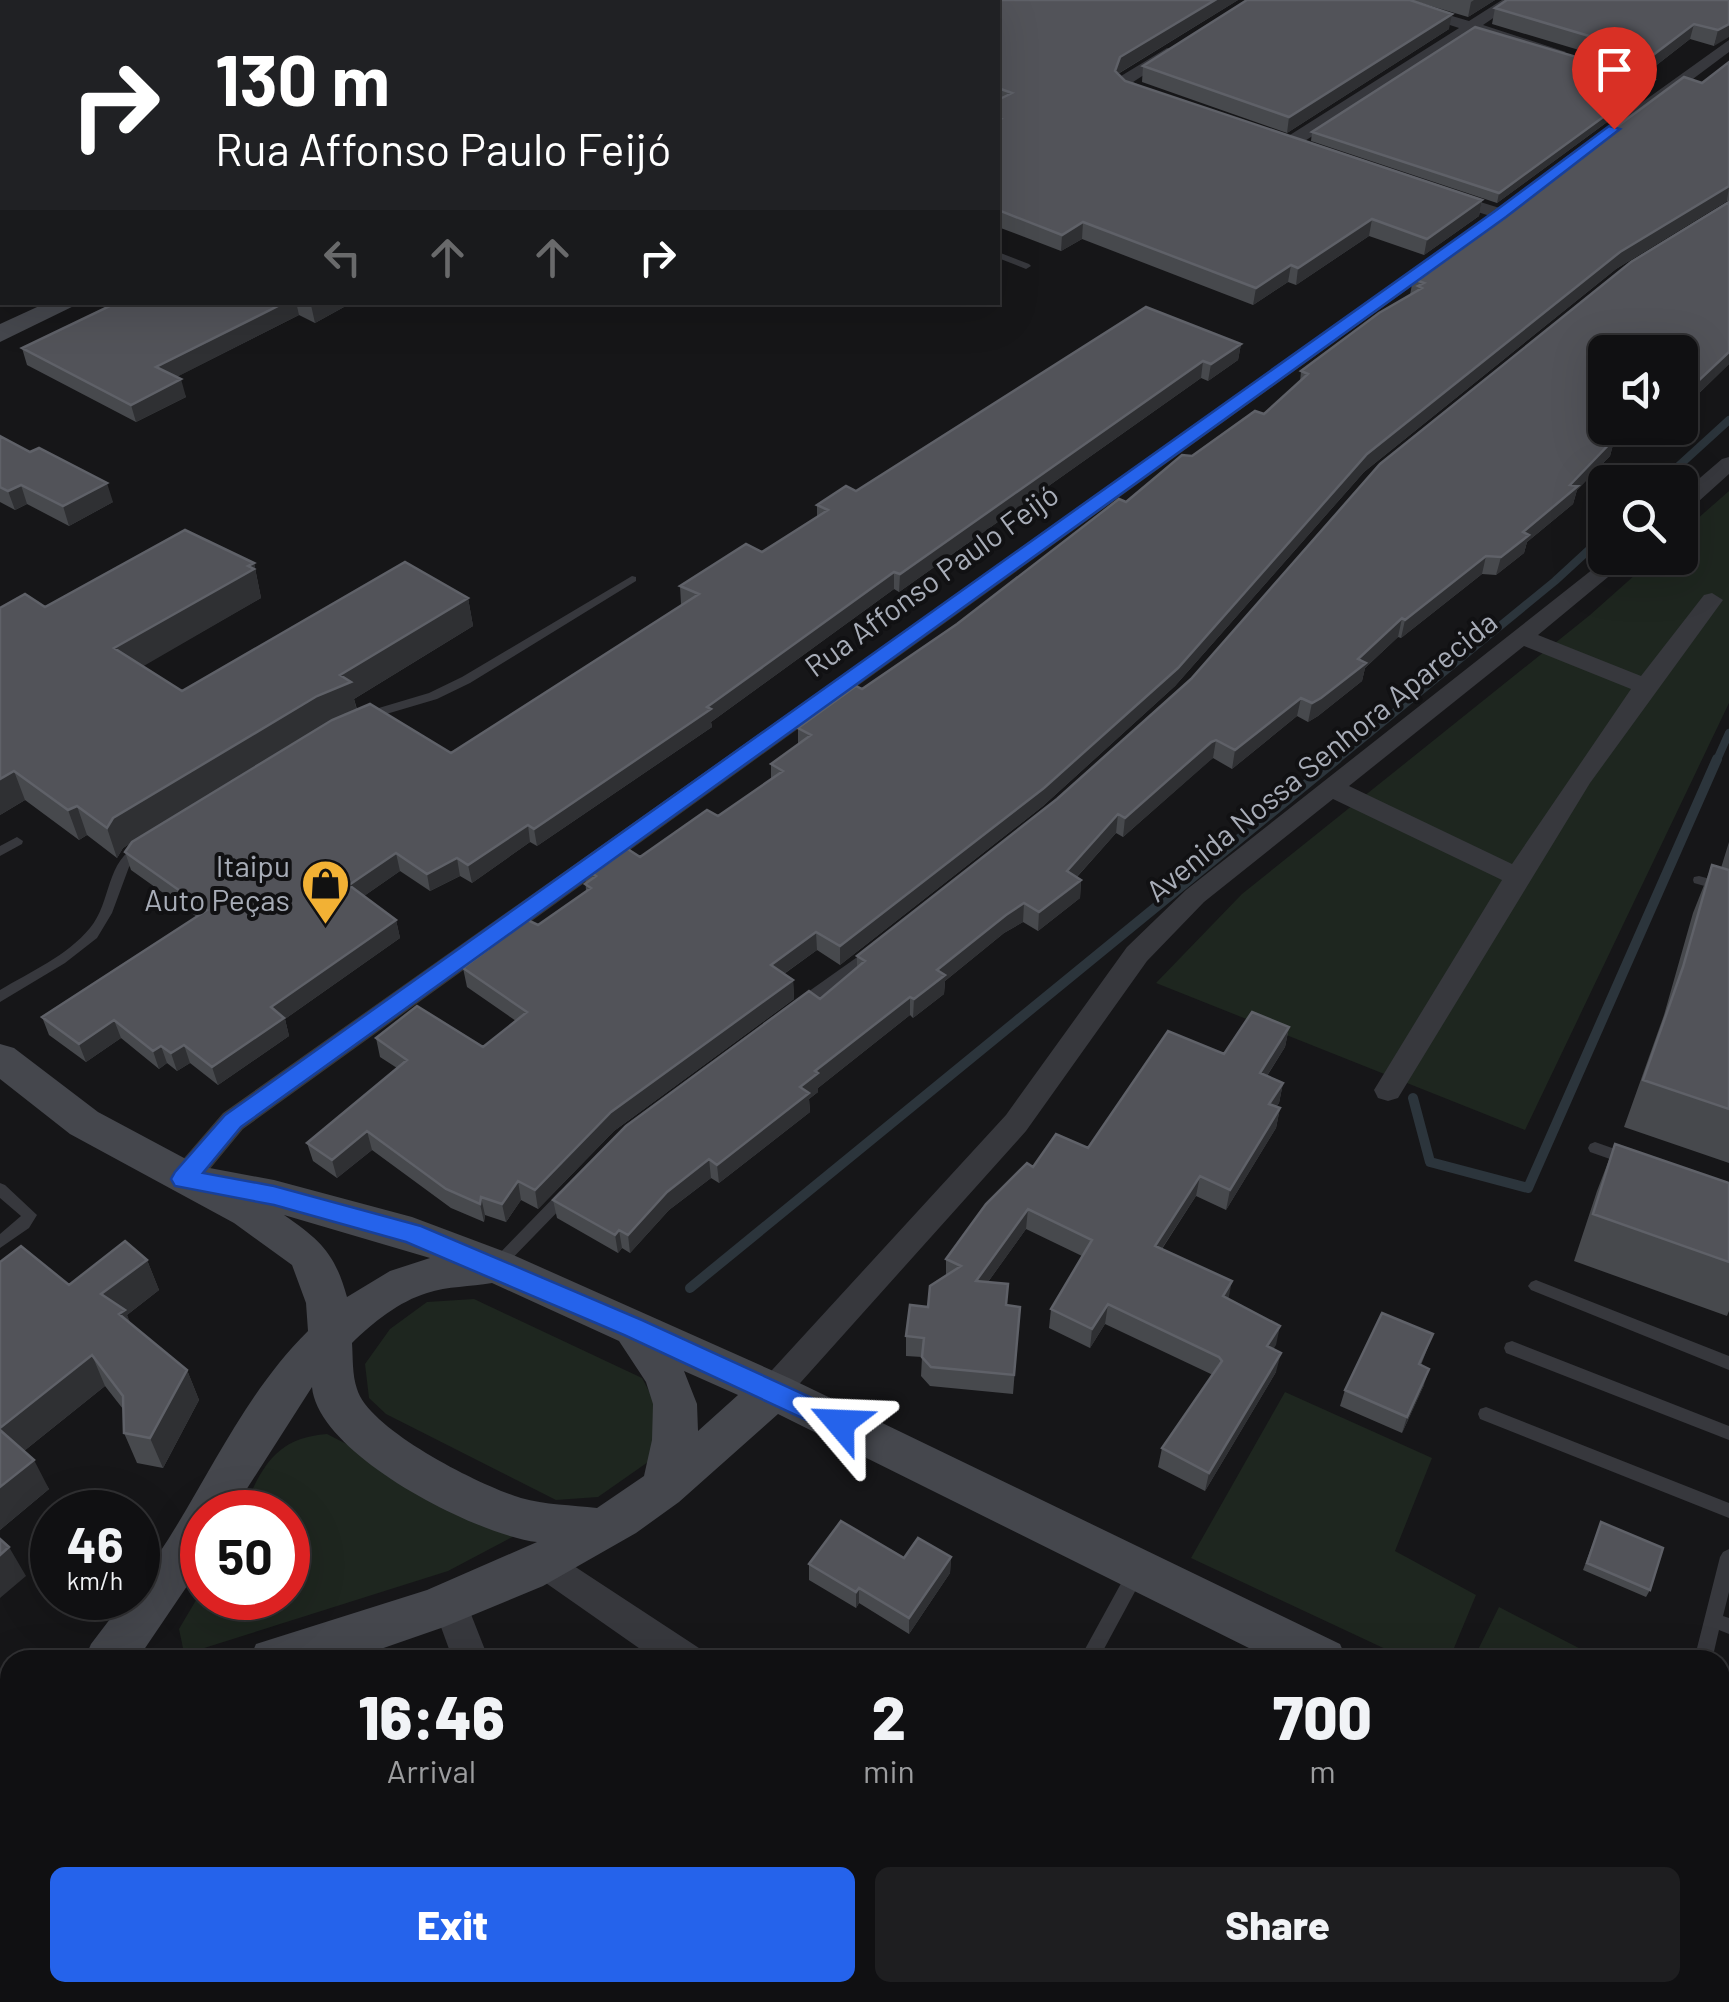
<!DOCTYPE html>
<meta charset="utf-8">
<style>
:root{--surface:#101012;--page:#1e1e20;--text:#f1f3f6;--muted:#9c9d9f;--line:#303032;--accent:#2563eb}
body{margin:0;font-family:Barlow,sans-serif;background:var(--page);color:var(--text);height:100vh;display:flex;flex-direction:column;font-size:38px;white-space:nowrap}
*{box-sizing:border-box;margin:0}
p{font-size:32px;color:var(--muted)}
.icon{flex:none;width:55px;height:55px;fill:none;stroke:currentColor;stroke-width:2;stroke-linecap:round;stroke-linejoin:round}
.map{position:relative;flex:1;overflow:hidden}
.details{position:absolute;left:0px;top:1650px;width:1730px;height:352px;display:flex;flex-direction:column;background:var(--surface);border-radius:30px 30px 0 0;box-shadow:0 10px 40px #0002,0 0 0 2px var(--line)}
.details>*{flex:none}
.hud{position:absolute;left:0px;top:0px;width:1000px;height:305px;box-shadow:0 10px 40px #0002,0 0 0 2px var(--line);background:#202124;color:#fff;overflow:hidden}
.controls{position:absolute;left:1588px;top:335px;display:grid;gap:20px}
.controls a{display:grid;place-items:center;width:110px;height:110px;border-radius:15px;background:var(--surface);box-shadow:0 10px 40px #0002,0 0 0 2px var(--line);font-size:50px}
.speed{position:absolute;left:30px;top:1490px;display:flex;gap:20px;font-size:50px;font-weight:700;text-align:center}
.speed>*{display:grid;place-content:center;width:130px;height:130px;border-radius:50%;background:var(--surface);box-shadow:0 10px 40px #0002,0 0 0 2px var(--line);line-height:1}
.speed small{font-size:25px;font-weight:400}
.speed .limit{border:15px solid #d22;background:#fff;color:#111}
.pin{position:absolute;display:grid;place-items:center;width:85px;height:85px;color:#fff;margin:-102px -42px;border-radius:50% 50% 50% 0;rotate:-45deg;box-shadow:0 0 10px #0007}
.pin .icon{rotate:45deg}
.me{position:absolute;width:110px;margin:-55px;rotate:296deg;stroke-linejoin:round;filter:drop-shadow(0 0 8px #0008)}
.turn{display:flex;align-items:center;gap:35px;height:210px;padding:0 50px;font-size:45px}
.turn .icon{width:130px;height:130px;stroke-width:2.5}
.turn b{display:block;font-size:70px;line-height:85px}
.lanes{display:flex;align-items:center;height:95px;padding:0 50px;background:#0003;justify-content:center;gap:50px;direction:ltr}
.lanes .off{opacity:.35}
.eta{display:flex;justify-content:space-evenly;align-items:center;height:170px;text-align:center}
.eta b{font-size:60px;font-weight:800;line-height:70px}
.cta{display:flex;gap:20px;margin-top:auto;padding:20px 50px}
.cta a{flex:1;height:115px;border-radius:15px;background:var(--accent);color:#fff;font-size:40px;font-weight:800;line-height:115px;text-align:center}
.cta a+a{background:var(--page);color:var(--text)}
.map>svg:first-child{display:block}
</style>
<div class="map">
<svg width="1729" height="2002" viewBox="0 0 1729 2002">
<rect width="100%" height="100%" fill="#161618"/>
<path fill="#1e261f" d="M1729,491V703L1525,1130L1156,983L1242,894L1590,615L1654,558H1680V534Z
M474,1299L642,1378L665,1421L648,1462L598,1497L556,1500L386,1414L369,1398L365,1364L390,1329L427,1302Z
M1285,1392L1432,1458L1395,1551L1476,1595L1449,1660H1409L1191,1558Z
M327,1434L520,1533L448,1571L201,1649L183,1648L179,1629L202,1590V1598H288V1512H242C262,1468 274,1438 327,1434Z
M1499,1607L1602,1660H1473Z"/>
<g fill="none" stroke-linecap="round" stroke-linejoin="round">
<path stroke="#2c353c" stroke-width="8" d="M1661,482L1729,420
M1334,762L1555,581L1605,535
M1716,762L1729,733"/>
<path stroke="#2c353c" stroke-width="10" d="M1413,1098L1430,1162L1528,1188L1717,759
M690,1288L1337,759"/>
<path stroke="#2c353c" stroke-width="12" d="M342,1992L343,2002"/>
<path fill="#37383d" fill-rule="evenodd" d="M508,0H520L515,2H506Z
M998,252L1029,264L1031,266L1026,269L998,258Z
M632,576L636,577V581L470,683L437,699L366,720L360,716L362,713L429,693L462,677Z
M17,837L23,841L22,844L0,856V846Z
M140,844L146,848L129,867L112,913L97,938L65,963L0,1002V990C30,972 67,956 90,928C112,902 105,860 140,844Z
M1699,876L1729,884V893L1694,883L1693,880L1694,877Z
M870,948L877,953L875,956L808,1007H798L796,1003L798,999Z
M1595,1142L1632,1155L1634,1159L1632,1163L1627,1165L1590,1152L1588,1148L1590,1144Z
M0,1183L5,1185L37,1215L29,1228L0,1248V1234L21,1216L0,1198Z
M565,1189L570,1191L572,1195L570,1199L501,1270L496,1272L491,1270L488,1266L491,1262L560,1191Z
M1536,1280L1729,1356V1370L1531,1290L1528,1286L1531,1282Z
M1512,1341L1729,1426V1440L1506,1353L1504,1348L1506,1343Z
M1486,1407L1729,1503V1518L1480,1419L1478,1414L1480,1409Z
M1729,1549V1592L1723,1616L1729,1618V1634L1719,1630L1712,1660H1694L1720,1557L1723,1552Z
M1136,1565L1142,1567L1145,1573L1098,1660H1079L1130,1567Z
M1720,1705L1729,1709V1728L1720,1724Z
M906,1992H926L922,2002H902Z
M1332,1992H1354L1349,2002H1327Z
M1487,1992H1515L1522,2002C1509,2002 1493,2002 1487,1992Z"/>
<path fill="#37383d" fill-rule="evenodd" d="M1374,0H1398L1469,21L1502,0H1520L1483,25L1566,52L1558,57L1473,32L1294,148H1282V140L1459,28Z
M1729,40V52L1575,167H1563V159Z
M1167,48L1181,51L1133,82L1159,94V100H1147L1118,87L1116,84L1121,76Z
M1445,191L1506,210L1509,214L1500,219L1439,200V192Z
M1474,228L1483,233L1480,237L243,1129L195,1187L184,1191L173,1187L169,1179L173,1171L223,1113Z
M1729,457V474L1688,511L1680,512V495L1722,459Z
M1607,558H1631L1538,635L1641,676L1704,595L1712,593L1723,600L1590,783L1398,1098L1388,1101L1378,1098L1374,1090L1502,880L1333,799L1204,902L1147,961L1026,1131L784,1401L773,1405L762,1401L757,1391L762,1381L1006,1115L1127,947L1186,890ZM1524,646L1631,689L1512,864L1349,786Z
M545,1547L699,1648L704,1660H656L533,1574L528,1563L533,1552Z
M451,1589L463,1594L489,1660H453L433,1605L439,1594Z
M73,1992H120L116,2002H69Z"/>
<path fill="#45474d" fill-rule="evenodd" d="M48,302H82L0,342V324Z
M0,1044L14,1048L98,1112L199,1166L274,1180L412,1217L511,1254L789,1378L1340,1644L1347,1660H1273L778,1414L679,1502L636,1533L543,1586L444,1627L349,1660H249L256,1644L427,1590L537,1542C477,1535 318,1455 312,1387L232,1512H202V1564L137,1660H84L91,1644L126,1598H138V1583C199,1503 235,1403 308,1331L306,1303L292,1265L234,1223L70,1134L0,1079ZM284,1215L430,1258L390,1271L347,1297C335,1253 320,1240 284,1215ZM492,1283L619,1341L646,1382L653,1404L652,1440L644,1476L597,1508C572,1505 545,1505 521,1498C481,1486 369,1430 357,1389C352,1375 353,1357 352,1343C372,1323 400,1301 427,1293C448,1286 470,1287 492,1283ZM684,1371L738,1395L698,1431L697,1404Z
M10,1741V1797L0,1801V1745Z
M1720,1832L1729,1836V1889L1720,1885Z"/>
</g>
<path fill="#47494d" d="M1238,0L1118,74L1125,81L1482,200L1479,216L1424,255L1369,236L1296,285L1288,282L1253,305L1082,239L1061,251L998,227V2Z
M1411,0H1495L1468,17Z
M1729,0L1714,46L1690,39L1649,71L1492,24L1495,8Z
M1449,29L1287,133L1142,82L1143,66Z
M2,39V102L0,101V40Z
M1729,62V201H1727L1616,269L1364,472L1175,686L1043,806L840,965L817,950L784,974L793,980L794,999L614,1131L538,1209L521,1200L506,1222L485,1215L484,1222L451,1208L372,1150L337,1178L313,1161L307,1143L397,1068L380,1057L376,1038L483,1047L516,1021L467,987L463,968L480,956L477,944L538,925L586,892L585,869L640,857L718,816L771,779V764L798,744V728L862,689L957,624L1192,456L1264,414L1300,382L1301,371L1410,295L1413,279L1444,258L1446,253L1702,83Z
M1652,89L1497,203L1311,141L1312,132Z
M1729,202V364L1688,404L1680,402V352L1605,428H1629L1614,441L1610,456L1577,490L1573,504L1527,542L1524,553L1496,575L1482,574L1401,638L1398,637L1365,668L1362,681L1318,716L1308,722L1297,716L1232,769L1213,758L1209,761L1123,837L1116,833L1077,877L1081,880L1080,898L1038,931L1023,922L1004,933L945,981L944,994L913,1018L910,1015L818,1088V1092L809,1099L810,1112L719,1183L711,1178L669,1210L630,1253L622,1248L618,1253L557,1218L553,1200L820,999L857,968V956L1057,799Z
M118,302H353L315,323L299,315L176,377L186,397L136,422L27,365L22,348Z
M1241,344L1238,360L1208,381L1201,378L899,592L894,589L711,722L712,727L537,846L530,842L472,883L460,876L430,891L400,871L364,896L396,920L400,938L285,1019L289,1036L218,1085L190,1063L177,1071L167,1063L159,1069L121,1038L86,1062L49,1035L42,1017L197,917L131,870L125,852L131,843L123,848L117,858L87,835L79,840L25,800L0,815L45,607L254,563L261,598L142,666L182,691L468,598L473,626L354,699L357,709L451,753L683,604H681L680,586L762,552L817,517V505L856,491Z
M0,436L113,502L69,526L27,504L15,510L0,502Z
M1729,842V1163L1624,1127L1664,1015L1693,913L1712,865L1721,868Z
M1289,1027L1285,1047L1267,1076L1283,1083L1279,1103L1276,1107L1280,1108L1276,1128L1226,1210L1196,1196L1162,1249L1228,1299L1280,1326L1273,1349L1276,1372L1205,1491L1158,1467L1162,1448L1213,1375L1105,1324L1090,1348L1049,1328L1051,1309L1082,1256L1026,1229L988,1282L1006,1305L1020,1307L1013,1394L930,1386L921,1376L922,1357L906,1356V1336L928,1307L946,1276V1259L1033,1167L1088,1148L1224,1054Z
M1615,1144L1729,1183V1311L1727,1316L1574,1261L1597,1191Z
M147,1260L159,1290L127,1315L130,1324L187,1370L199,1400L163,1468L137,1463L124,1433L123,1409L105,1386L24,1451L49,1489L0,1530L69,1285Z
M1433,1334L1421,1365L1424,1385L1402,1433L1340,1406L1345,1390Z
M1601,1522L1650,1590L1646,1597L1583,1570Z
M951,1557L950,1573L909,1634L859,1603L856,1608L809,1580V1564L904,1558Z"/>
<path fill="#2f3033" d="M1215,0H1238L1119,73L1113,87L1115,71L1120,57Z
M1474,0H1495L1468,17L1471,2Z
M1452,14L1449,29L1287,133L1289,117Z
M1694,24L1690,39L1649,71L1653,55Z
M1729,24V37L1714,46L1718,30Z
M1654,80L1652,89L1497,203L1499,193Z
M1729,186L1727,201L1616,269L1364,472L1175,686L1043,806L840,965V946L1367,454L1620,252Z
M1482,200L1479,216L1424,255L1427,239Z
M1372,219L1369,236L1296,285L1298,268Z
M1083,222L1082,239L1061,251L1062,235Z
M2,245V264L0,266V246Z
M1291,265L1288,282L1253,305L1256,288Z
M286,302H296L299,315L161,385L156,367Z
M317,302H353L315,323L311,305Z
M1241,344L1238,360L1208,381L1211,364Z
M1729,352V364L1688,404L1693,386Z
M1203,361L1201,378L899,592L900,574Z
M181,379L186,397L136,422L131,405Z
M1615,428H1629L1614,441L1610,456L1577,490L1573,504L1527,542L1524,553L1496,575L1501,557L1570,485L1607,435Z
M107,483L113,502L69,526L63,506Z
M21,485L27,504L15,510L8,491Z
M1486,556L1482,574L1401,638L1405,620Z
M254,563L261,598L123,678L114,648Z
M894,572V589L711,722L712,727L537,846L534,829L707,707Z
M468,598L473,626L354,699L357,711L324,725L123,848L117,858L107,828L113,818L340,675Z
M1402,618L1398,637L1365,668L1362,681L1318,716L1308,722L1312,703Z
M1301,698L1297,716L1232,769L1235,750Z
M1216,740L1213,758L1123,837L1125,818Z
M14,771L25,800L0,815V779Z
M77,806L87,835L79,840L68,810Z
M1118,814L1116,833L1065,890L1067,871Z
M528,825L530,842L472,883L468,865Z
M396,853L400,871L354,903L349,885Z
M457,858L460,876L430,891L427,874Z
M1081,880L1080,898L1038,931L1039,912Z
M1024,903L1023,922L1004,933L945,981L944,994L913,1018L914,999L937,970L1006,915Z
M396,920L400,938L285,1019L289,1036L218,1085L212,1067L271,1007Z
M816,932L817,950L771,983V965Z
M793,980L794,999L614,1131L538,1209L535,1190L611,1112Z
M910,997V1015L818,1088V1092L809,1099L810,1112L719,1183L717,1165L800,1087L815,1071Z
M114,1020L121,1038L86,1062L79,1044Z
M1289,1027L1285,1047L1256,1093L1260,1073Z
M184,1045L190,1063L177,1071L171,1053Z
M161,1046L167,1063L159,1069L153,1051Z
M1283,1083L1279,1103L1265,1124L1269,1104Z
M1280,1108L1276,1128L1226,1210L1230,1190Z
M367,1131L372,1150L337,1178L332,1160Z
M709,1159L711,1178L669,1210L630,1253L628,1235L667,1192Z
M1200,1176L1196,1196L1151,1265L1155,1246Z
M518,1181L521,1200L506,1222L502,1204Z
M481,1197L485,1215L484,1222L480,1204Z
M1028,1209L1026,1229L975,1300L976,1281Z
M619,1230L622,1248L618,1253L615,1235Z
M147,1260L159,1290L127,1315L138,1341L101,1294Z
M1232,1281L1228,1301L1223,1296Z
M1108,1304L1105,1324L1090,1348L1092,1329Z
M1280,1326L1276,1345L1263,1365L1267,1346Z
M1281,1353L1276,1372L1205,1491L1209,1473Z
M92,1355L105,1386L14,1459L0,1431V1428Z
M1429,1369L1424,1385L1402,1433L1407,1417Z
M187,1370L199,1400L163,1468L150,1438Z
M34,1460L49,1489L0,1530V1487Z
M9,1547L26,1576L0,1598V1555Z
M951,1557L950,1573L909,1634V1618Z
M859,1588V1603L856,1608V1592Z
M874,1992H877V2002H868Z"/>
<path fill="#525359" stroke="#5f6168" stroke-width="2.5" d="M128,0H484L491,2H122Z
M523,0H1215L1120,57L1115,71L1125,81L1482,200L1427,239L1372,219L1298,268L1291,265L1256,288L1083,222L1062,235L998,210V121L1001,119L998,118V100L1012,93L998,88V2H517Z
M1247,0H1410L1452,14L1289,117L1143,66Z
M1507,0H1729V24L1718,30L1694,24L1653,55L1495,8Z
M1475,27L1654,80L1499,193L1312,132Z
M2,39V88L0,87V40Z
M1729,62V186L1620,252L1367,454L1178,668L1044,788L840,946L816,932L771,965L793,980L611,1112L535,1190L518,1181L502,1204L481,1197L480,1204L446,1189L367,1131L332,1160L307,1143L407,1060L376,1038L417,1006L483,1047L527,1012L463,968L487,950L477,944L517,915L538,925L591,888L585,884L596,876L585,869L620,844L640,857L707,810L718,816L783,771L771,764L811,735L798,728L856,686L862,689L957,624L1119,499L1126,502L1182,455L1192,456L1255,411L1264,414L1308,374L1301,371L1379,313L1422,288L1418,286L1424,283L1413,279L1450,254L1446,253L1452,248L1684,77L1702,83Z
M2,109V245L0,246V110Z
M1729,202V352L1693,386L1680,383V352H1605V428H1615L1607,435L1615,438L1570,485L1578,486L1523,532L1529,535L1501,557L1486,556L1405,620L1402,618L1358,659L1366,663L1321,698L1312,703L1301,698L1235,750L1216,740L1211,742L1125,818L1118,814L1067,871L1081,880L1039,912L1024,903L1006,915L937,970L945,975L914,999L910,997L815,1071L818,1073L800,1087L809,1093L717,1165L709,1159L667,1192L628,1235L619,1230L615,1235L553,1200L626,1126L809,991L820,999L865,961L857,956L1057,799L1191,679L1380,464L1631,262Z
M118,302H286L156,367L181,379L131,405L22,348Z
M1146,307L1241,344L1211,364L1203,361L900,574L894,572L707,707L711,709L534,829L528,825L468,865L457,858L427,874L396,853L349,885L396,920L271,1007L284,1018L212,1067L184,1045L171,1053L161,1046L153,1051L114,1020L79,1044L42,1017L207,910L125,852L132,842L332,720L370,704L451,753L699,594L680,586L746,544L762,552L828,510L817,505L846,486L856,491Z
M0,436L30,452L39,448L107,483L63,506L21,485L8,491L0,487Z
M185,530L254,563L248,566L254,569L114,648L182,691L405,562L468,598L340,675L351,682L317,696L113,818L107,828L77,806L68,810L14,771L0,779V608L25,594L45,607Z
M1712,865L1729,870V1109L1643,1080L1683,967Z
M1252,1012L1289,1027L1260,1073L1283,1083L1269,1104L1280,1108L1230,1190L1200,1176L1155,1246L1232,1281L1223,1296L1280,1326L1267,1346L1281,1353L1209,1473L1162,1448L1222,1361L1219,1357L1108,1304L1092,1329L1051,1309L1092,1240L1028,1209L976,1281L1008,1284L1006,1305L1020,1307L1014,1375L931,1367L922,1357L924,1338L906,1336L910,1305L928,1307L930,1286L961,1266L946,1259L986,1204L1027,1163L1033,1167L1056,1134L1088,1148L1168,1031L1224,1054Z
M1615,1144L1729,1183V1262L1593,1214Z
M125,1241L147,1260L101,1294L125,1310L119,1314L187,1370L150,1438L124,1433L123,1396L92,1355L0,1428V1262L21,1246L69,1285Z
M1382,1313L1433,1334L1419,1364L1429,1369L1407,1417L1345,1390Z
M0,1430L34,1460L0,1487Z
M841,1521L904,1558L918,1538L951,1557L909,1618L859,1588L856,1592L809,1564Z
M1601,1522L1663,1548L1650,1590L1587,1563Z
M0,1539L9,1547L0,1555Z
M647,1992H874L868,2002H641Z
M1194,1992H1225L1232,1996L1229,2002H1190Z
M1418,1992H1477L1492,2001L1414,2002Z"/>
<path fill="#2563eb" stroke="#184099" stroke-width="2.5" d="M1609,126L1620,129L1506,217L241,1127L203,1173L274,1186L421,1226L642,1320L849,1415L853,1423L849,1431L840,1435L830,1431L624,1335L406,1242L274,1205L175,1186L171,1179L175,1172L225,1115L1495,211Z"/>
<defs>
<symbol id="shop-pin" viewBox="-11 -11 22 30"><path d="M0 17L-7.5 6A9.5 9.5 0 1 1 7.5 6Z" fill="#f2b134" stroke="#111113"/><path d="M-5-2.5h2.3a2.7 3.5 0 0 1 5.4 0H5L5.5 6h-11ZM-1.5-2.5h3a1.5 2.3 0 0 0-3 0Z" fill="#111"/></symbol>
</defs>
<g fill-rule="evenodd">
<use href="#shop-pin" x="298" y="856" width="55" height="75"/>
</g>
<g text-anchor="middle" stroke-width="8" stroke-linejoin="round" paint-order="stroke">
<g font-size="30" fill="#a8adb8" stroke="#111113">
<text transform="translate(932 581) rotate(-36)" y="10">Rua Affonso Paulo Feijó</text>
<text transform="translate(1322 757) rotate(-39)" y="10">Avenida Nossa Senhora Aparecida</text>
</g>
<g font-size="30" fill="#a8adb8" stroke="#111113" text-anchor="end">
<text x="290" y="877">Itaipu<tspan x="290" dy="34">Auto Peças</tspan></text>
</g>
</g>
</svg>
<div class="controls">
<a><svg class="icon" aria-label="sound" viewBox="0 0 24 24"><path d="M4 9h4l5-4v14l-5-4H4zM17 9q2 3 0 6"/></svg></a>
<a><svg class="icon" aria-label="search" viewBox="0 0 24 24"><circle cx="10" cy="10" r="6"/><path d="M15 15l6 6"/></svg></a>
</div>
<div class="speed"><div>46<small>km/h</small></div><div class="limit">50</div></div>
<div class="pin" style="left:1614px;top:129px;background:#d93025"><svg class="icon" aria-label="arrive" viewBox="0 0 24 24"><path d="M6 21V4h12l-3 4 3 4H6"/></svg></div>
<svg class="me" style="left:840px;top:1423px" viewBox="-20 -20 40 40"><path d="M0-17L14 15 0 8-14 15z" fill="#2563eb" stroke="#fff" stroke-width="4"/></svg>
<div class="hud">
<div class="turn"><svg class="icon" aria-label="right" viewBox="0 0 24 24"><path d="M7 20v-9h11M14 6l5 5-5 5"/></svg><div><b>130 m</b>Rua Affonso Paulo Feijó</div></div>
<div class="lanes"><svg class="icon off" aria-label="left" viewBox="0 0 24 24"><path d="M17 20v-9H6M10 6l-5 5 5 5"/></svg><svg class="icon off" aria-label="ahead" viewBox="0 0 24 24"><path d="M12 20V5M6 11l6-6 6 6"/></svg><svg class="icon off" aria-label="ahead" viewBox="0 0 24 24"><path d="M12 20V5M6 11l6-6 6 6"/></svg><svg class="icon" aria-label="right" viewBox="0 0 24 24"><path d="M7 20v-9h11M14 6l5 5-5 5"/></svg></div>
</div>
<section class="details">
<div class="eta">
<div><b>16:46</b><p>Arrival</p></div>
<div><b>2</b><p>min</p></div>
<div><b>700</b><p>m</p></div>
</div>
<div class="cta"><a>Exit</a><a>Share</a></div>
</section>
</div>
